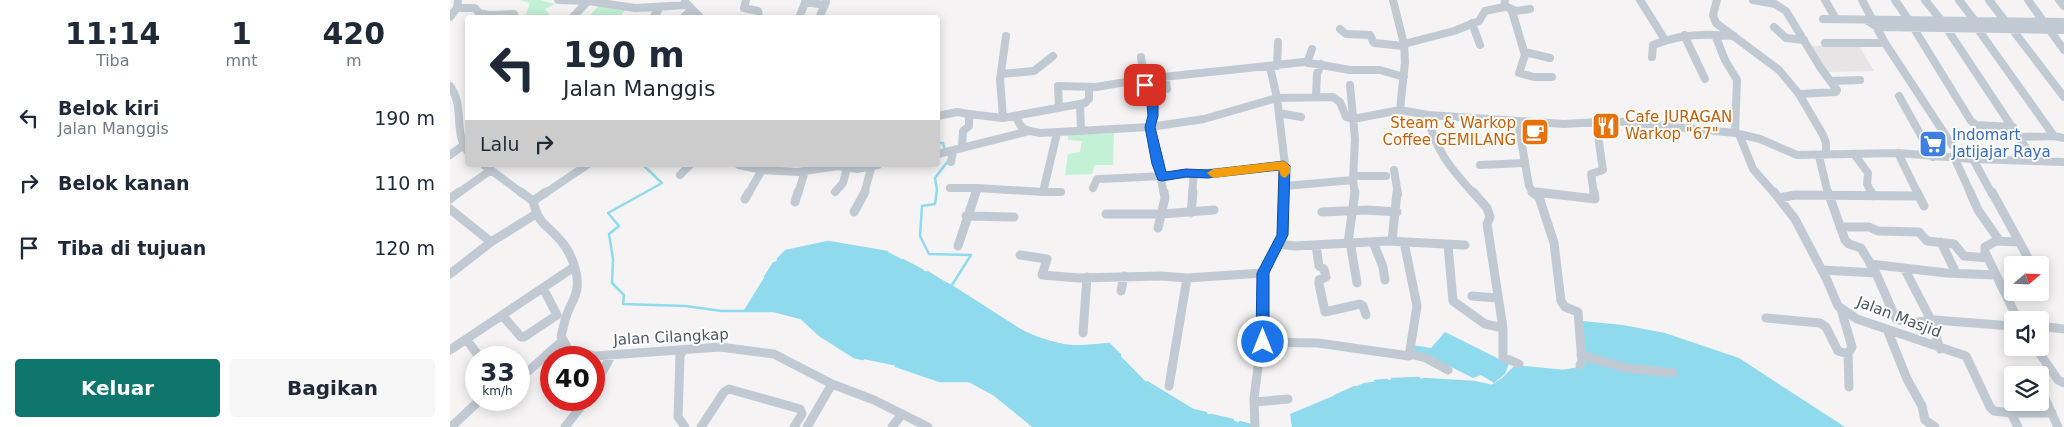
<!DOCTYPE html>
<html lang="id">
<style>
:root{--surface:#fff;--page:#f6f6f7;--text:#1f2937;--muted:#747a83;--accent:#0f766e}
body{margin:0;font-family:"DejaVu Sans",sans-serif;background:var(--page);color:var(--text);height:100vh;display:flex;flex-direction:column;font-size:19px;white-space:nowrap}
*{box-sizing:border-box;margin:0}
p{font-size:16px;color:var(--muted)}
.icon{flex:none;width:28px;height:28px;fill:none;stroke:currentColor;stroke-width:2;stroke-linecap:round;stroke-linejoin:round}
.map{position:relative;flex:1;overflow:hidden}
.drawer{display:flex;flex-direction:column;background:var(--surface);width:450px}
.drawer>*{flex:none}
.hud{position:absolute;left:15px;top:15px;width:475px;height:152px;border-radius:5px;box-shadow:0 2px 12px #0003;background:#fff;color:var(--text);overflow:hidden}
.needle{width:32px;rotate:71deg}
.fabs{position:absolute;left:1554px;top:256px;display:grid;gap:10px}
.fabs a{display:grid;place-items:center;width:45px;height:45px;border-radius:5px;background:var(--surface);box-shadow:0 2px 12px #0003;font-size:25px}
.speed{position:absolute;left:15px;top:346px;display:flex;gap:10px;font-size:25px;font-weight:700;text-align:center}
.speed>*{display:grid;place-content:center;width:65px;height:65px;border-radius:50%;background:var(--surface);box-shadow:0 2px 12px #0003;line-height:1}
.speed small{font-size:12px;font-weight:400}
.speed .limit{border:8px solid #d22;background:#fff;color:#111}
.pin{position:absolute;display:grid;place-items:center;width:42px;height:42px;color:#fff;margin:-21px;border-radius:10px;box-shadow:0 2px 8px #0006}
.me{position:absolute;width:55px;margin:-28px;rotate:0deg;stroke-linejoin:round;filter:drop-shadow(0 0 4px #0008)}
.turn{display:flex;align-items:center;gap:18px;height:105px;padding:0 15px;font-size:22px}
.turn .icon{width:65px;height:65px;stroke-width:2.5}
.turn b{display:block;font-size:35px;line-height:42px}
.then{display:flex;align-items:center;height:48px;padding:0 15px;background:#0003;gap:10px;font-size:19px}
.eta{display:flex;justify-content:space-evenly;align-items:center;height:85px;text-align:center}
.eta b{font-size:30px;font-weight:700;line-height:35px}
.primary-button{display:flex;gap:10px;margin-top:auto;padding:10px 15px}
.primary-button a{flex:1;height:58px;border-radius:5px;background:var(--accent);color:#fff;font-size:20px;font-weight:700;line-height:58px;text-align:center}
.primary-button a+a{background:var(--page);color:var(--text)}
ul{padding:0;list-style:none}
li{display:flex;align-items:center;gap:15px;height:65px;padding:0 15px}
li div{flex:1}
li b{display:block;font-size:19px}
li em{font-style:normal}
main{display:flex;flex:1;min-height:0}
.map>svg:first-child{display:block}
</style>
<main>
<section class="drawer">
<div class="eta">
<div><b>11:14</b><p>Tiba</p></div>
<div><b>1</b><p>mnt</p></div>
<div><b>420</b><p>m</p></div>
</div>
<ul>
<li><svg class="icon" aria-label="left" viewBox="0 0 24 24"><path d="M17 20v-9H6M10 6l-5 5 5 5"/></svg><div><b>Belok kiri</b><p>Jalan Manggis</p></div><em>190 m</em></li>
<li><svg class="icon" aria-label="right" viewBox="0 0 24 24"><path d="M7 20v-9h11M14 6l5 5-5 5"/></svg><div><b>Belok kanan</b></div><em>110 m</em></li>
<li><svg class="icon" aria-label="arrive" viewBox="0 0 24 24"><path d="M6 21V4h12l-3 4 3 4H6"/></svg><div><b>Tiba di tujuan</b></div><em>120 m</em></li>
</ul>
<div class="primary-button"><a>Keluar</a><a>Bagikan</a></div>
</section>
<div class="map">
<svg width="1614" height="427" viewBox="0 0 1614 427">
<rect width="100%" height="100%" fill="#f5f3f3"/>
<path fill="#e6e4e5" d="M1358,46H1409L1424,71L1375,72Z"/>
<path fill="#c3f1d5" d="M70,0H90L105,4L95,9L101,17H75L80,3Z
M148,6L176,9L170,17L138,18Z
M664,133L663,165H645L642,174L615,175L618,154L630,152L632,141L618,140V135Z"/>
<path fill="#90daee" d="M378,242L438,252L502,285L580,335L619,346L659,344L698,384L743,410L800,425V427H584L545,395L519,381H490L447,366L404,357L371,336L351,318L324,311L294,310L322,265L336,251Z
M1132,321L1173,325L1215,333L1289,358L1395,427H842L840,414L914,383L961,377L991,381L1024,382L1042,386L1054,378L1065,366L1114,371L1133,367Z
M995,332L1059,364L1055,374L1044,383L1031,375L1023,378L981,357L962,353L963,345L981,348Z"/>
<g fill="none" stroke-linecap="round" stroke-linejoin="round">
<path stroke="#90daee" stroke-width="2.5" d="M488,143H493L495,150
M498,161L485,178L487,190L485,204L472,206L470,236L479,254L521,255L502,285
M193,165L212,183L158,213L169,226L159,234L163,259L162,283L174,295L173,304L235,306L272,311H324L351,318L371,336L404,357L413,359
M328,259L336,251L378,242L437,252
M453,260L472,270
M477,272C519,296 571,342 620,346C633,347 646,345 659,344L670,355
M315,277L324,263
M446,366L490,381H519L545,395L584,427
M1071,367L1114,371L1130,368
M942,379L969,378
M974,379L1024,382L1042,386L1054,378L1066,366
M925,381L937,380
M697,382L743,410L756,413
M885,396L905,387
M761,415L783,420
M790,422L800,425V427"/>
<path stroke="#c1cad2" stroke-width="8" d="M108,0L138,1L185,8L238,5
M296,0L294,8L308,11L309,18
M943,0L954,44
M1190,0L1215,40
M1267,0L1263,15L1266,23L1329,70L1349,94L1373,135L1376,143V155
M1303,0L1325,4L1336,11L1370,67L1387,90L1386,92L1349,94
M1375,0L1386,19
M1412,0L1435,43L1502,145
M1445,0L1458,19
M1475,0L1491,20L1584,160
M1509,0L1525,21
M1539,0L1555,21
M1578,0L1614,50
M1609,0L1614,6
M235,2L251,18
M355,2L375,5
M1057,7L1066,11L1080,9
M7,8H25L29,13L39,15L64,14L66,18
M1062,11L1075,55L1069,73L1084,77H1102
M0,17L7,8L8,0
M122,18L138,1
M203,18L210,7
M233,18L242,9
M349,18L356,0
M369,18L376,2
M1373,19L1614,22
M1416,20L1427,27L1614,30
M1022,23L1030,45
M1324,27L1336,38L1354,40
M1463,27L1521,121L1526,125L1563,127
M1527,28L1604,136
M890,29L896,34L920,35L924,43L954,46
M1562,29L1614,97
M1234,35L1255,79
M1284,36L1265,35L1275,60L1287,80L1285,133
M1375,43H1435
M1075,52L1100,58
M691,57L695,85L703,110L700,127L714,194
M1202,57L1203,45C1223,37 1243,34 1265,35
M857,63L862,49
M827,66L828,42
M551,74L584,71L603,56
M715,77L717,89
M1382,81L1410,80
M900,85L905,139L903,180L905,194
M0,86C15,106 3,132 18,152
M866,96L867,74L871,64
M1449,96L1483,157
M630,104L631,131
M609,107L608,86L646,87L694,79L854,62L900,70H930L954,77
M950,110L955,62L954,44L1004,31L1029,21L1035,11L1054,7L1055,0
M829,113L851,117
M519,114L553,118L635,103L639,99V87
M978,115C983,148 1002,170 1024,194
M488,116L507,112L519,114V126L513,131L512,147
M566,116C571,131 576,130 590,133L700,127L754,119L827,98L820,67
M553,118L550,79L556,36
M1068,122L1079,186L1084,194
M1289,134L1303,169L1325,194
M1569,137L1604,136L1614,138
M1448,153L1468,194
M488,154L579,131
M1404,154L1418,173L1417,184L1422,194
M0,155L11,147
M1369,156L1378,194
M1504,157L1521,194
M1523,159L1542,194
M501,162L503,151
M34,165L73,194
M289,165L312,170L348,172L388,166L407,169L428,165
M1030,165L1074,163
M944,170L948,194
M230,175L240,165
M904,176H936
M835,186L903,180
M500,188H527
M643,188L647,179C710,177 772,172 835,165
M385,192L393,183L397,168
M593,192H611
M1082,192L1098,194
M7,194L41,170
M94,194L137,165
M298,194L312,170
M348,194L355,171
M414,194L422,165
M525,194L527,188L593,192L607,133
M742,194L744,173
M834,194L835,165L827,98L883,97L890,102L896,117L903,119L950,110L978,115L1114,124L1164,121L1285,133L1310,139L1347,155L1448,153L1523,159L1614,162
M1144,194L1141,174L1153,170L1146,122"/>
<path stroke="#c1cad2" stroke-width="9" d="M71,192L83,201C89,226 97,224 111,241C121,252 129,274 127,288C126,298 119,307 116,317C114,323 113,330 111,336L118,349L145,356L270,347L324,354L382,384L424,400L478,427
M1023,192L1037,208L1040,217L1037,224L1053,328V357L1069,364
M1082,192L1089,197L1104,243L1111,301L1115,307L1128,312L1132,362L1130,365
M1086,192L1145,199L1144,192
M1324,192L1345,219L1377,280L1388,306L1407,319L1516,356L1540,407L1544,411L1561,413L1568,427
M1378,192L1395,240L1399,244L1411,248L1426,273L1446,319L1459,323L1485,320L1562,326
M1421,192L1423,196
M1467,192L1474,206
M1520,192L1528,210L1549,240
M1542,192L1582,265
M1329,198L1345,195L1469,196
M0,199L9,192
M295,199L299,192
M83,201L96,192
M345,202L348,192
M0,209L41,242
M404,212L415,192
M872,212L917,210L947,212
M741,213L743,192
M656,214H712L764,210
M516,216L564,217
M1390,227H1419L1428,231L1469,232L1477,241L1504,244L1514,256L1538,258
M708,228L715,198L714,192
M942,241L947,192
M900,242L907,283
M923,242L933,267L935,280
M1491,242L1506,273
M898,243L905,192
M828,244L845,246L937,241L1015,245
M866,245L869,266L874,269L876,277L869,280V284L875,312L910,304L913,306L916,315
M998,245L1003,301L1035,324L1053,328
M508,246L526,192
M570,255L597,259L592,275L629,278L711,276L737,278L813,273
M1420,264L1496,273L1546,275
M1454,268L1481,320L1490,349
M1372,270L1426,273
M0,274L41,242L86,214
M671,291L674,276
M1022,296L1047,298
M52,315L71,337H74L107,315L93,288
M1316,318L1370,323L1376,327L1388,351L1398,354L1402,347L1391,309
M1568,320L1535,252V247L1546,241L1569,242
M1590,326L1614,329
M1437,329L1457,379L1472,406L1475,420L1485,427
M633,333L637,277
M17,340L30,358
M813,342L868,343L959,356L967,306L954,242
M1586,348L1608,380L1614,383
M0,350L124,267
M232,352L230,356L228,417L235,427
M960,354L976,358L998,370
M1398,354L1399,387
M1131,355L1176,368L1223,373
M76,373L112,341
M719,386L737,278
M144,387L161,356
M1592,392L1608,427
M805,402L838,399
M1561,413H1602
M1,427L30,400
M115,427L136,400
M251,427L274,392L279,389L350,409L352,414L344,427
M357,427L382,384
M442,427L452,414
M805,427L804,398L813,329V273L832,235L834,192"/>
</g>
<path fill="#1a73e8" stroke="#114b97" d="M695,82L700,85L708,104V116L705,127L716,172L736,169L758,170L834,161L840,166L838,235L819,273V342L817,346L813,348L808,346L806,342L807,273L827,235L829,170L758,178L736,177L712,181L708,180L702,164L695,127L698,116L697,104L690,85Z"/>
<path fill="#f59e0b" d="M834,161L840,166V173L835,178L831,176L829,170L763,178L757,173L763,169Z"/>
<defs>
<symbol id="restaurant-square" viewBox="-11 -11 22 22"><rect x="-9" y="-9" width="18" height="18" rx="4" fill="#e8710a" stroke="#fff"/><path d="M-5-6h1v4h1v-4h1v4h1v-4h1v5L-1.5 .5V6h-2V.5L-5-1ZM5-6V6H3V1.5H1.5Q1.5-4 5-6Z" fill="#fff"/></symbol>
<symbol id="cafe-square" viewBox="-11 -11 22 22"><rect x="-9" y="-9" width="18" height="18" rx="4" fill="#e8710a" stroke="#fff"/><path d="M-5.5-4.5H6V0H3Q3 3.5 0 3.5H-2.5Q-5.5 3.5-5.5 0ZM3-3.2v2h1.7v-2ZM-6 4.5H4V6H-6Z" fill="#fff"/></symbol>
<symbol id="supermarket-square" viewBox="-11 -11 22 22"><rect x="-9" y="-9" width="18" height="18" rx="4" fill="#3f7fe0" stroke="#fff"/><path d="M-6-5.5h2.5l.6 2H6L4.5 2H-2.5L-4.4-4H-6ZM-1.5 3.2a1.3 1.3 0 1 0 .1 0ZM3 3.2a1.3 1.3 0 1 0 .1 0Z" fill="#fff"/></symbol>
</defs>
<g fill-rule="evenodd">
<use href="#restaurant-square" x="1140" y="110" width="32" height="32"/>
<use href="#cafe-square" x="1069" y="116" width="32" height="32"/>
<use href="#supermarket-square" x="1467" y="128" width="32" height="32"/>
</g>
<g text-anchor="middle" stroke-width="4" stroke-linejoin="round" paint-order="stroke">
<g font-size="15" fill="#c56008" stroke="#fff" text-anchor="start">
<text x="1175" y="122">Cafe JURAGAN<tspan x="1175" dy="17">Warkop "67"</tspan></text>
<text x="1066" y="128" text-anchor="end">Steam &amp; Warkop<tspan x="1066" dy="17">Coffee GEMILANG</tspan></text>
</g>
<g font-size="15" fill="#366cbe" stroke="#fff" text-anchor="start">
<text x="1502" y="140">Indomart<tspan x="1502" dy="17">Jatijajar Raya</tspan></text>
</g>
<g font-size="15" fill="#4a5661" stroke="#fff">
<text transform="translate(1449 317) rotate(21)" y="5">Jalan Masjid</text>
<text transform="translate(221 337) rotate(-3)" y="5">Jalan Cilangkap</text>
</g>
</g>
</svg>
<div class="fabs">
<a><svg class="needle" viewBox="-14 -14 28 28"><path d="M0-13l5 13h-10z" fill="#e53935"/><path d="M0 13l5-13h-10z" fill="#747a83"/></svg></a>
<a><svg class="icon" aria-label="sound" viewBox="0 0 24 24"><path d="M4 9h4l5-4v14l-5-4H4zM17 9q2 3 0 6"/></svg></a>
<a><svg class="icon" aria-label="layers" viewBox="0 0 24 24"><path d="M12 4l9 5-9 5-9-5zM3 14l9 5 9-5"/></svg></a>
</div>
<div class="speed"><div>33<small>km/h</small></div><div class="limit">40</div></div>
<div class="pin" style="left:695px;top:85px;background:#d93025"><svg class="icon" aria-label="arrive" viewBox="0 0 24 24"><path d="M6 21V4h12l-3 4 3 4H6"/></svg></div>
<svg class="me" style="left:813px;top:342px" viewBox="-20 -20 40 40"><circle r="17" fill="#1a73e8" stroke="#fff" stroke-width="3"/><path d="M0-11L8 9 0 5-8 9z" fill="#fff"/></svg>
<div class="hud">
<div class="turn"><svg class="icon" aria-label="left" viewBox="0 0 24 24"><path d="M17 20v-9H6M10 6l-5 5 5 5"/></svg><div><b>190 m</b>Jalan Manggis</div></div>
<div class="then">Lalu<svg class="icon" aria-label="right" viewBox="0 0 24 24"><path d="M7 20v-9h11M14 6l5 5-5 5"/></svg></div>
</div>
</div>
</main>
